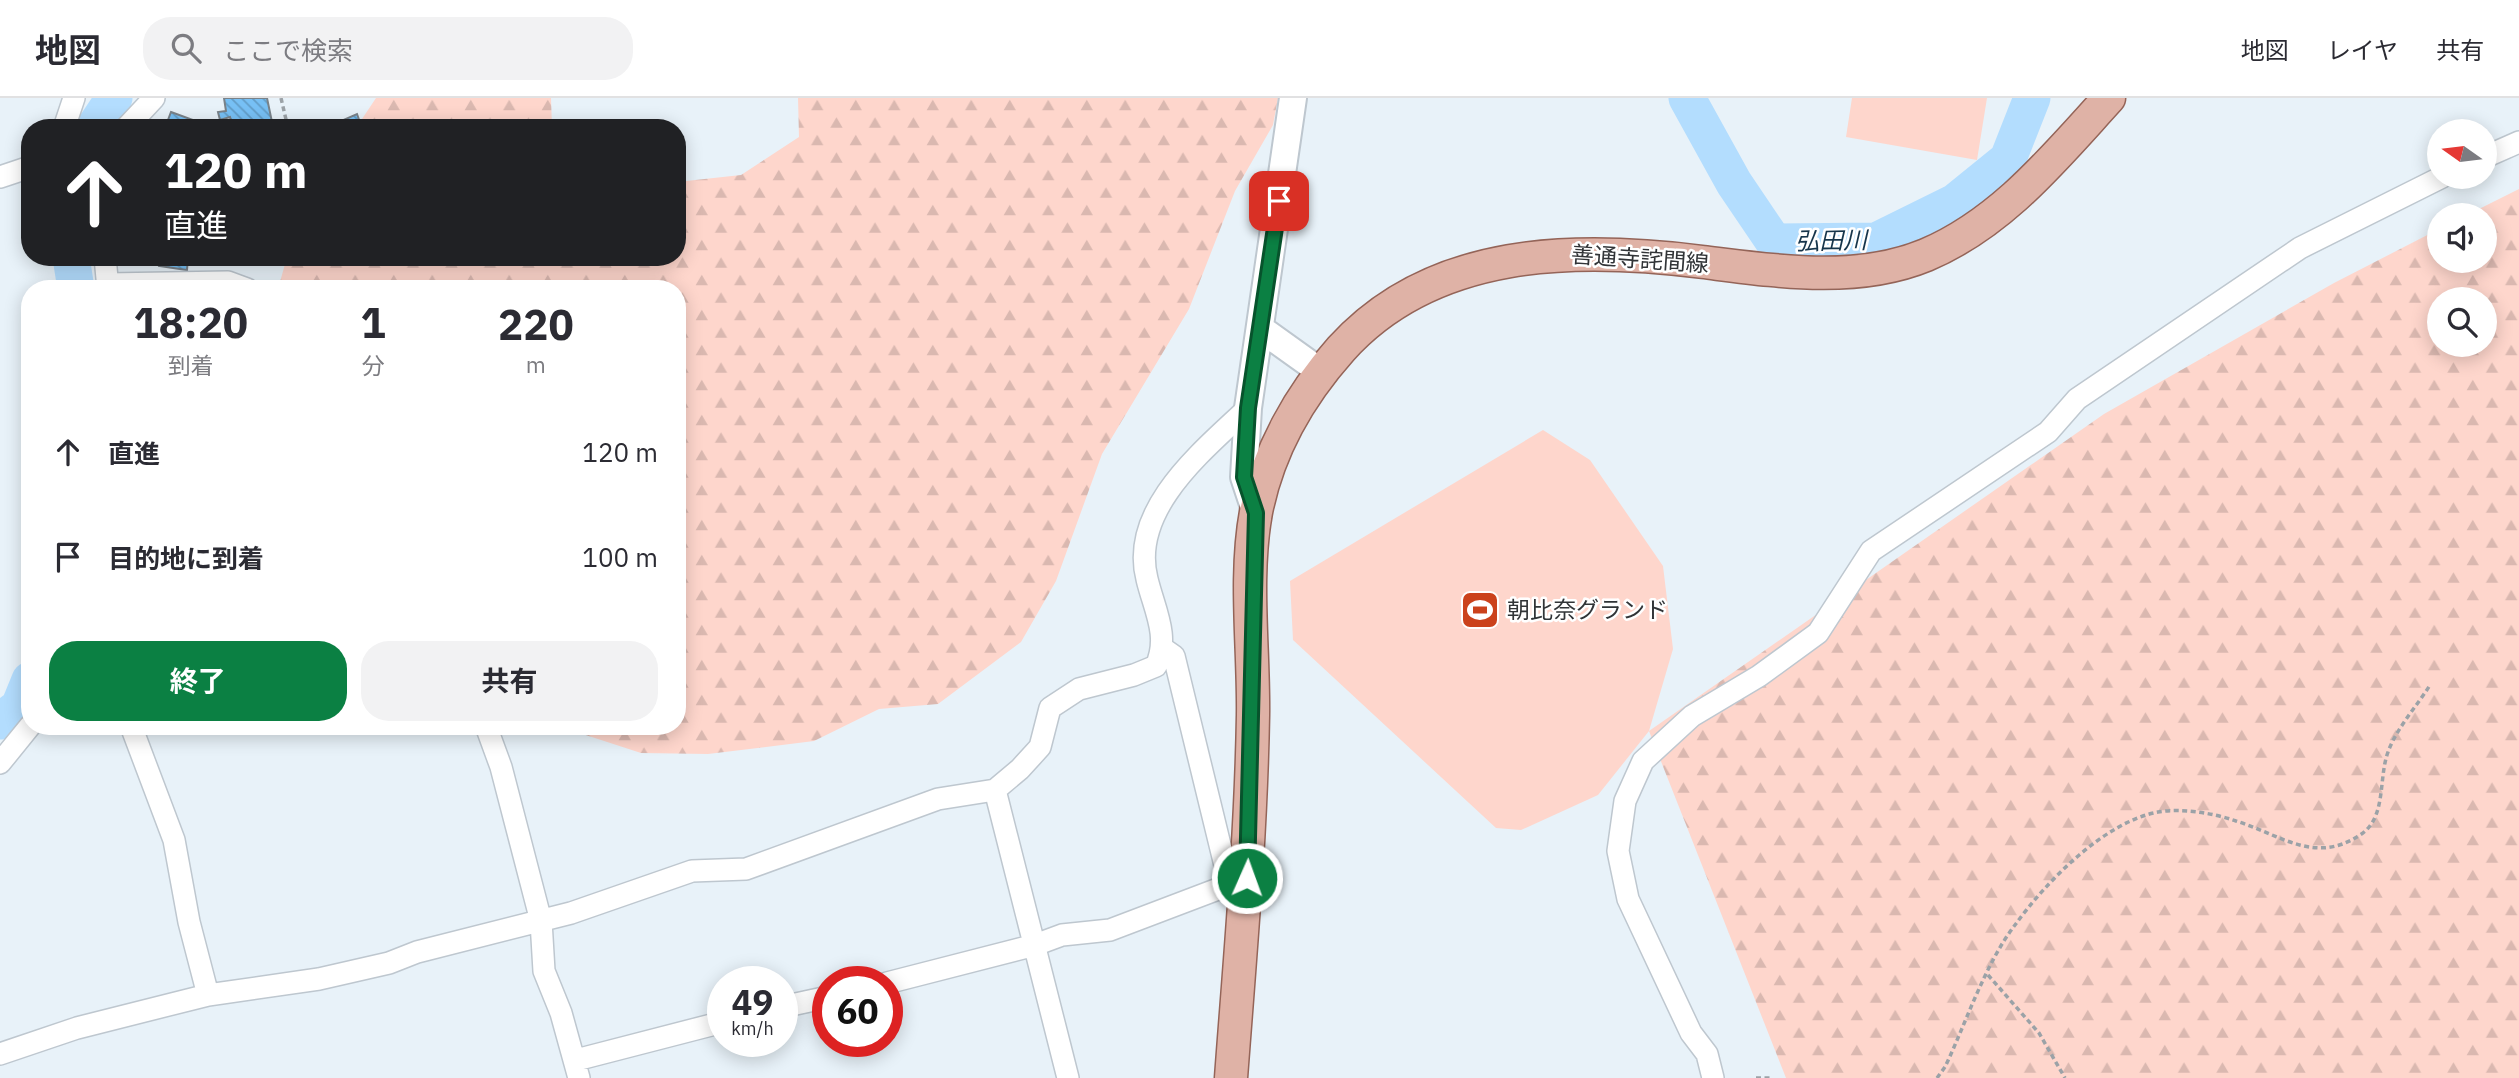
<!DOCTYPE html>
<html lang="ja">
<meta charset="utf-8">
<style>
:root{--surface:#fff;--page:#f2f2f3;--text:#2b2b33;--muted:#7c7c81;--line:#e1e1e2;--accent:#0b8043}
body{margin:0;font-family:"IBM Plex Sans","Noto Sans JP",sans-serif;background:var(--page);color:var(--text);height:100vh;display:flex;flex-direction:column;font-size:26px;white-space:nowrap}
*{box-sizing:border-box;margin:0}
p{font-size:23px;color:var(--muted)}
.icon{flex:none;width:38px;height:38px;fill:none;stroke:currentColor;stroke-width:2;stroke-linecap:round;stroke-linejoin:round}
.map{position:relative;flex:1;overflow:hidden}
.drawer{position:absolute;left:21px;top:182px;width:665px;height:455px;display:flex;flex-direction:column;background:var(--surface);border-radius:28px;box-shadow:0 4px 18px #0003}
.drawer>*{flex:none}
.top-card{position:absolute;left:21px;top:21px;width:665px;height:147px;border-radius:28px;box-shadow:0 4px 18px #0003;background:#202124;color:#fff;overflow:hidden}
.needle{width:46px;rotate:284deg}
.tools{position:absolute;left:2427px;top:21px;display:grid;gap:14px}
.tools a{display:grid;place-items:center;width:70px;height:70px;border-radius:50%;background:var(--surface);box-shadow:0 4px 18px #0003;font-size:35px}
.speed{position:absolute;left:707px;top:868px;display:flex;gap:14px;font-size:35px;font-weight:700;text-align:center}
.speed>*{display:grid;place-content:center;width:91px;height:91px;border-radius:50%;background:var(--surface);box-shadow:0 4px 18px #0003;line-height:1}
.speed small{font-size:18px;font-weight:400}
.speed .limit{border:10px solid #d22;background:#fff;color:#111}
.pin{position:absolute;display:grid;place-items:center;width:60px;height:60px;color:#fff;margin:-30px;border-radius:14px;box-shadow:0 4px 10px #0006}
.me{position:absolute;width:77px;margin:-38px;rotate:2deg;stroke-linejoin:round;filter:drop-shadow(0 0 5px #0008)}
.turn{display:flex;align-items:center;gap:24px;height:147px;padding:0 28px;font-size:32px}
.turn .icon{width:91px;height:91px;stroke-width:2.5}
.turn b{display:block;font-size:49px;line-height:60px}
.eta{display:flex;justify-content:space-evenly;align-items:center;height:119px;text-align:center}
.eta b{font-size:42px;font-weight:700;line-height:49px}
.primary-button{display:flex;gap:14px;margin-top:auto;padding:14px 28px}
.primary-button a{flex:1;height:80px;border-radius:28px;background:var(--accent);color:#fff;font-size:28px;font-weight:700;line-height:80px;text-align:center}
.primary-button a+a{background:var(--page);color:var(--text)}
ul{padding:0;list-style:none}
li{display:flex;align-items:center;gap:21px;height:105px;padding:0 28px}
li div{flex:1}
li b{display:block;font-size:26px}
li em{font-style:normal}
header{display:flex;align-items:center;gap:42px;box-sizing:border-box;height:98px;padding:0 35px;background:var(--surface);border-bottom:2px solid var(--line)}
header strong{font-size:33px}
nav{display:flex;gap:38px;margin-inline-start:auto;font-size:24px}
.search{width:490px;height:63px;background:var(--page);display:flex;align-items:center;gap:18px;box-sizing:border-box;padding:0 24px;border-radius:28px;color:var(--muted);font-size:26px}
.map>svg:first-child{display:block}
</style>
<header>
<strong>地図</strong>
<div class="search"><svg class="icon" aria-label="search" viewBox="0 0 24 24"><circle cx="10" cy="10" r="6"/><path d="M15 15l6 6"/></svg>ここで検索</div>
<nav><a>地図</a><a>レイヤ</a><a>共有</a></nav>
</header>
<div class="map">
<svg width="2519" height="980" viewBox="0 0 2519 980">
<defs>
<pattern id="forest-firs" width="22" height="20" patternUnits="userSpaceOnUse" patternTransform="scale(1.75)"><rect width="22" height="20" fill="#fed6cc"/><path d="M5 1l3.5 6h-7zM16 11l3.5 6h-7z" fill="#dab8b0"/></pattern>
<pattern id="building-back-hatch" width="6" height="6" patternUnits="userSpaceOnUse" patternTransform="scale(1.75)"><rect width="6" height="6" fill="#77c0f5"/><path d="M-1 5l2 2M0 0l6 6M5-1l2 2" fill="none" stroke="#629dc7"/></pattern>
</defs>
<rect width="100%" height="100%" fill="#e8f2f9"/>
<path fill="#fed6cc" d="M1852,0H1987L1977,62L1846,39Z
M1543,332L1590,362L1663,468L1673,551L1649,633L1598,697L1521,732L1496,730L1293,542L1290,483Z"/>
<path fill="url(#forest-firs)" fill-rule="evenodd" d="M376,0H551L552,30H356Z
M798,0H1278L1273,27L1235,93L1189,211L1102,356L1056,483L1021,544L938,606L879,611L814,643L708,656L641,655L558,628H677V191H278L287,159H677V84L741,77L799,39Z
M2519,91V980H1786L1649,633L2104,316L2334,185L2439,131L2440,163H2485V117H2467ZM2440,201H2485V247H2440Z"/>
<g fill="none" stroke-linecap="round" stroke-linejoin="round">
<path stroke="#b3ddfe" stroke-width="37" d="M1687,0L1734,85L1774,144L1876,143L1955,104L2008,61L2032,0
M94,30L114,0
M71,159L76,191
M0,623L19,609L30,582"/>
</g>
<path fill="url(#building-back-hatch)" stroke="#798289" stroke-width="2" d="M224,0H267L272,24L266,26V30H218L232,26L230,19L220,22L218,14L226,13Z
M171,14L193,22L189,30H165Z
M357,16L362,30H343L341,23Z
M160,159H188L187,172L159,168Z"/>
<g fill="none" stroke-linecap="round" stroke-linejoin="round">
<defs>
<path id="minor" d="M64,30L74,0
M126,30L154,0
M2485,59L2519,44
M0,79L30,69
M105,159L108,191
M107,186L228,184L247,191
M1164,551L1174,558L1230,788
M131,628L174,742L189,824L208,897
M486,628L501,669L541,823L544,873L561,915L579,980
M0,665L30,628
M995,692L1068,980
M887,885L1035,847L1062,837L1110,832L1247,780
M782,909L828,899
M0,956L77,930L208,897L319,881L389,865L417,854L571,815L692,773L746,771L938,701L995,692L1020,671L1040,649L1050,610L1079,591L1134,577L1156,568C1170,538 1154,511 1147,481C1129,411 1204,352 1248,310
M576,962L723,924
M1713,980L1707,956L1691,935L1628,801L1618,753L1625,703L1643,663L1692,618L1759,578L1818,535L1871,453L2048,334L2077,301L2300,150L2442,79"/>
<path id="tertiary" d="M1261,231L1321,274
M1256,415L1244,379L1248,310L1293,0"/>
<path id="primary" d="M1231,980C1240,859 1251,738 1253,617C1254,551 1244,480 1256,414C1268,353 1300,297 1341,251C1433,149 1576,148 1703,164C1775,173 1856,186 1926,157C2002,125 2055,59 2109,0"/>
</defs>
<use href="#minor" stroke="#bec7cf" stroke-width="24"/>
<use href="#tertiary" stroke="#bec7cf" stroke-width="30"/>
<use href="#primary" stroke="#946458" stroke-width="35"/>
<path stroke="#9ba2a7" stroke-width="3.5" stroke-dasharray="5 3.5" stroke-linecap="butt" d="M281,0L288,30
M1988,877L2039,935L2065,980
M1756,980H1772
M1937,980L1945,969C1966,925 1985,866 2015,827C2046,784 2104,724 2158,714C2182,710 2213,715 2236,723C2281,737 2315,767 2360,737C2387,720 2378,681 2388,654C2396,631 2417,608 2430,587"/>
<use href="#minor" stroke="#fff" stroke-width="21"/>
<use href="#tertiary" stroke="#fff" stroke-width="26"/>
<use href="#primary" stroke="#dfb2a6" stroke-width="32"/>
</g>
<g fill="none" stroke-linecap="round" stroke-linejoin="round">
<defs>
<path id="route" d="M1247,780L1256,415L1244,379L1248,310L1279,103"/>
</defs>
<use href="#route" stroke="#07532c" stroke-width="18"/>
<use href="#route" stroke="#0b8043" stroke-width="12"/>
</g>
<defs>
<symbol id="stadium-square" viewBox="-11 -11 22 22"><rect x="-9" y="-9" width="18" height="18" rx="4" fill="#cb421c" stroke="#fff"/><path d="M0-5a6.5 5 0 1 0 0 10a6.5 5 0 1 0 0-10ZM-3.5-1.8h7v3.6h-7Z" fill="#fff"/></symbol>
</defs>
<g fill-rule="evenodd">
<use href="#stadium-square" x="1458" y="490" width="44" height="44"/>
</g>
<g text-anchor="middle" stroke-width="5" stroke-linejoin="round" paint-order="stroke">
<g font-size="23" fill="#313437" stroke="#fff">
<text transform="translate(1640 161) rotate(4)" y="8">善通寺詫間線</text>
</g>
<g font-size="23" fill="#313437" stroke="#fff" text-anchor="start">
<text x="1507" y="520">朝比奈グランド</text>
</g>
<g font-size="24" font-style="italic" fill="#16354b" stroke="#fff">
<text transform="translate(1831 143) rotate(-1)" y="8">弘田川</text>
</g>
</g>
</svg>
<div class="tools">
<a><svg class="needle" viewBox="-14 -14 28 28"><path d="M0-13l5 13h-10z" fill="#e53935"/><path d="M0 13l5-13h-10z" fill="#7c7c81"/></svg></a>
<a><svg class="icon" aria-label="sound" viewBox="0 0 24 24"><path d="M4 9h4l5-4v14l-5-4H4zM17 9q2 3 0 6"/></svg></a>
<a><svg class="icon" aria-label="search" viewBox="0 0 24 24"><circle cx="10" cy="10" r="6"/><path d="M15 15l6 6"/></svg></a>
</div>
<div class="speed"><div>49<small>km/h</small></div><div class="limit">60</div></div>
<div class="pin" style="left:1279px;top:103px;background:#d93025"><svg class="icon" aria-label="arrive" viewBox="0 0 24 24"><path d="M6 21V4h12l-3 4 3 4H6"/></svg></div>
<svg class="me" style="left:1247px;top:780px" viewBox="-20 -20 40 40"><circle r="17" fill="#0b8043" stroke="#fff" stroke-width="3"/><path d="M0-11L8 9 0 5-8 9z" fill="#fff"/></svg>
<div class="top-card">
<div class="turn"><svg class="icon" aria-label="ahead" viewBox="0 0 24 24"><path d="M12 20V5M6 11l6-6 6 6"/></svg><div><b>120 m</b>直進</div></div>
</div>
<section class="drawer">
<div class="eta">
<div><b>18:20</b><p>到着</p></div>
<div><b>1</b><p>分</p></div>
<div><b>220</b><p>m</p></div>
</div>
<ul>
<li><svg class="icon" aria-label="ahead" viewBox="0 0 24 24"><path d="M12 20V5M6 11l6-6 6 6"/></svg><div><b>直進</b></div><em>120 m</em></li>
<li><svg class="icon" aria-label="arrive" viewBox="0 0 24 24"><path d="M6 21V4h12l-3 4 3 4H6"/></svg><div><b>目的地に到着</b></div><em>100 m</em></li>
</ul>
<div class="primary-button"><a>終了</a><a>共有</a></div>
</section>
</div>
